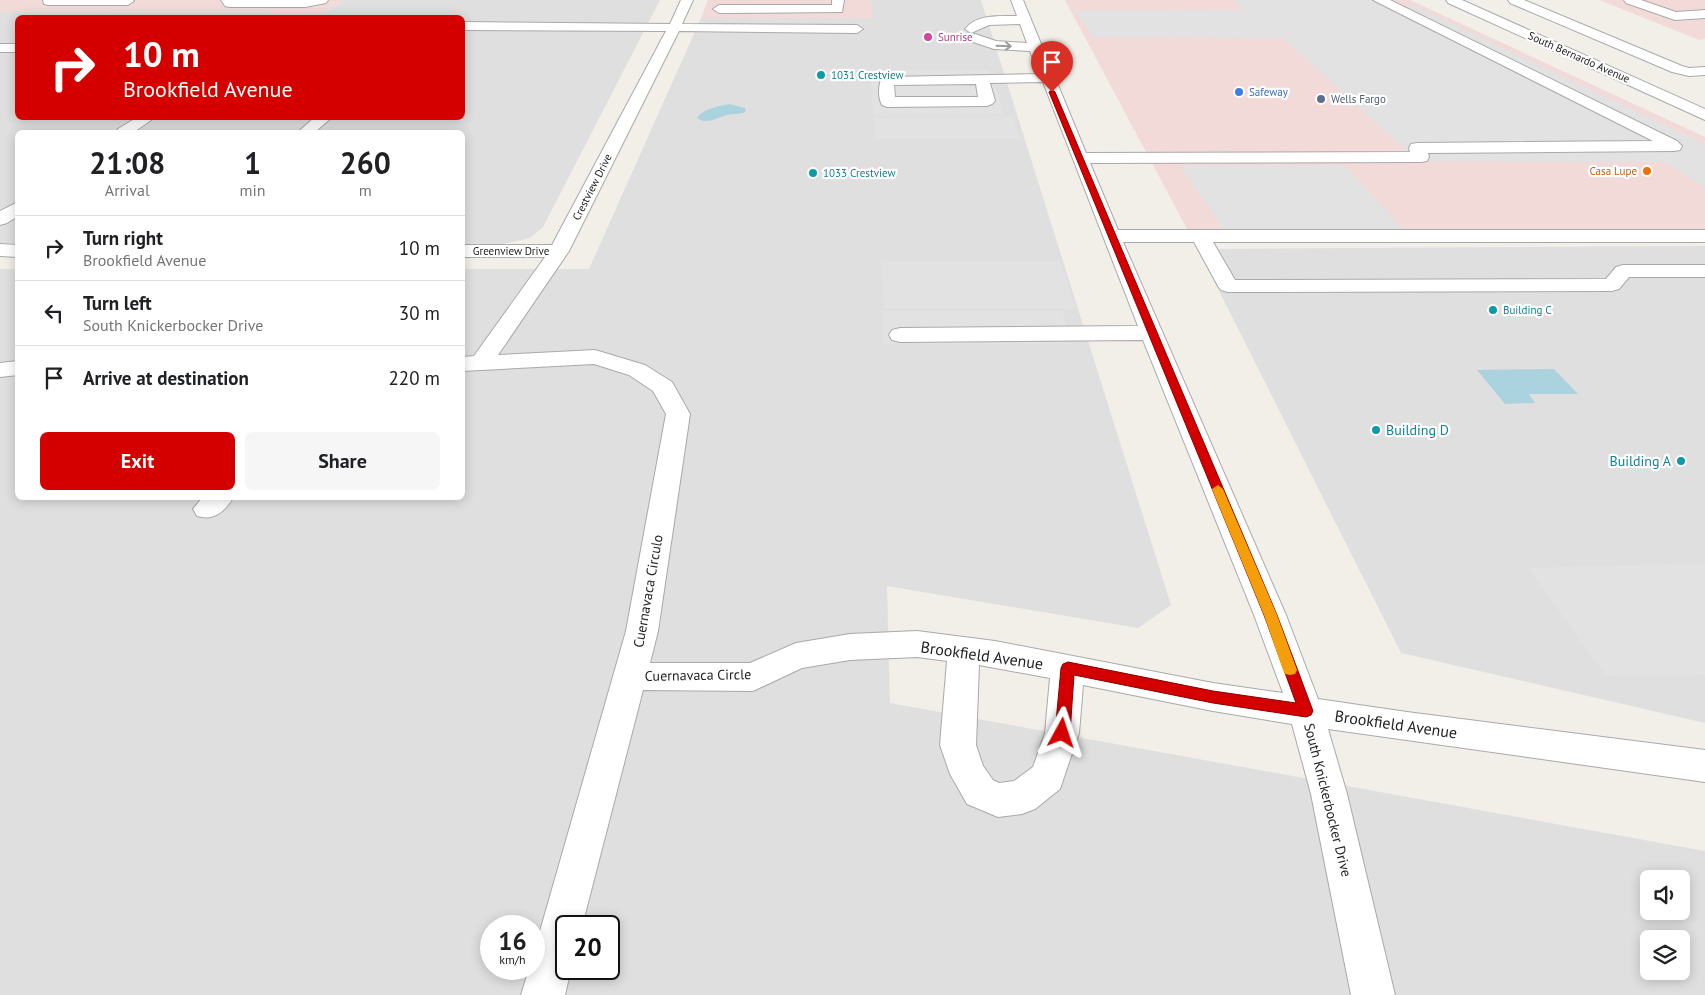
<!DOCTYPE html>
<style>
:root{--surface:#fff;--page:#f6f6f6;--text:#202124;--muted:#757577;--line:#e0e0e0;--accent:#d40000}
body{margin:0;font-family:"PT Sans",sans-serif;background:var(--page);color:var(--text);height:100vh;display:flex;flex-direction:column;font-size:19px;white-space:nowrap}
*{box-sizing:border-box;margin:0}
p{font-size:16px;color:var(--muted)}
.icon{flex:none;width:28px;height:28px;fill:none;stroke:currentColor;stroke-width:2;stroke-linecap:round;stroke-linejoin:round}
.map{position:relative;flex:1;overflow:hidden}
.sheet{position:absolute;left:15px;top:130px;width:450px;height:370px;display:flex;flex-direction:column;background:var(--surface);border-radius:8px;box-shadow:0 2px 12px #0003}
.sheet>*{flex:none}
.hud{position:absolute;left:15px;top:15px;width:450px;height:105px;border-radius:8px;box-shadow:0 2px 12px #0003;background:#d40000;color:#fff;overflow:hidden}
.fabs{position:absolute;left:1640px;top:870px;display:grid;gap:10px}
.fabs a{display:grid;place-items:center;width:50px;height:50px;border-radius:8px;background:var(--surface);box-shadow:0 2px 12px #0003;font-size:25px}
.speed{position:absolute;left:480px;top:915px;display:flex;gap:10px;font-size:25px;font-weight:700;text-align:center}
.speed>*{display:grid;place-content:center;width:65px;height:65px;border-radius:50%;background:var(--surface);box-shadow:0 2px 12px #0003;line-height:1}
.speed small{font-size:12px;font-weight:400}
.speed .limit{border:2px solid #111;border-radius:8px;background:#fff;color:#111}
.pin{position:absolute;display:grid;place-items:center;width:42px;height:42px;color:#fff;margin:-51px -21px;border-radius:50% 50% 50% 0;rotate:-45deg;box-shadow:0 0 5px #0007}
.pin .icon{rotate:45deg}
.me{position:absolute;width:55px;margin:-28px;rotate:5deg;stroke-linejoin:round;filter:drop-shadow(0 0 4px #0008)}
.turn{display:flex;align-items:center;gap:18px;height:105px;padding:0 25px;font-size:22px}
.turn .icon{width:65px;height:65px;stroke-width:2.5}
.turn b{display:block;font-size:35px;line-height:42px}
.eta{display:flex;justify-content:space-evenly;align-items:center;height:85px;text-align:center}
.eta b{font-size:30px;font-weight:600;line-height:35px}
.cta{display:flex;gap:10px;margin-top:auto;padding:10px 25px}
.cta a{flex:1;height:58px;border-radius:8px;background:var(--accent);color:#fff;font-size:20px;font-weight:600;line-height:58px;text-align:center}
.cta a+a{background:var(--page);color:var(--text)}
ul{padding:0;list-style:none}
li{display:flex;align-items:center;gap:15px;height:65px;padding:0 25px;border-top:1px solid var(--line)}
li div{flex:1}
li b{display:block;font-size:19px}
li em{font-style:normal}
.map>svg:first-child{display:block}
</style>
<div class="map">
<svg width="1705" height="995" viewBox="0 0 1705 995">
<rect width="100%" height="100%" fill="#f2efe9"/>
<path fill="#e0dfdf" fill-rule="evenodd" d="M344,0H660L543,227L530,238L503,244H463L462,132H18L17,243H0V12L326,13ZM18,18H462V118H18Z
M870,0H981L1171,605L1138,628L887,586L890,703L1705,851V995H0V269H17L18,498H462L463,269H589L701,18H872ZM1649,879H1681V911H1649ZM491,926H534V969H491ZM566,926H609V969H566ZM1649,939H1681V971H1649Z
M1705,246V723L1401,653L1198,249Z"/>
<path fill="#f2dad9" d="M0,0H344L326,13L0,12Z
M708,0H870L872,18H701Z
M1065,0H1410L1705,137V241L1194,242Z
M1599,0H1705V39L1699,40Z"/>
<path fill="#e2e2e2" d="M1234,0H1374L1419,8L1705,144V188L1665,162L1417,161L1283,38L1093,37L1075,11L1244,10Z
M870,70H989L1004,114L873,115Z
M1013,117L1020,139H875L874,118Z
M1344,165L1405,231H1225L1180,166Z
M881,261H1060L1076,309H884Z
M882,311H1062L1071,344H883Z
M1705,563V675L1606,676L1528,568Z"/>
<path fill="#aad3df" d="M729,104L745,108L746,111L743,113C736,114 727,114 721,117C713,120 705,124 697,118C704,108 717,107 729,104Z
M1554,369L1578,394H1529L1535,403L1505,404L1477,370Z"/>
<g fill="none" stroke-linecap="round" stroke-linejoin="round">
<defs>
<path id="minor" d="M43,0H133L134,1L128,5H48L44,4Z
M221,0H328L326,3L305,7H229L225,6Z
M681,0H693L682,24L857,25L863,29L857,33L679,31L569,251L498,355L595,350L645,365L672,382L690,414L658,631L650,663H750L796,643L850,634L917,631L995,641L1213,683L1283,693L1254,615L1143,340L900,342L892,340L889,335L892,330L900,328L1138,326L1043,82L990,83L995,101L992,104L987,106L887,107L882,105C878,99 878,84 882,78L887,77L1039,74L1030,51L994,49L970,41L968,38L975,34L996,41L1027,43L1020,24L989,25L971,33L965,29C976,14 1000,16 1017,16L1011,0H1023L1086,153L1410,152L1409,148L1411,144L1417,143L1653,141L1373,0H1390L1677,141L1682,146L1680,150L1674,151L1428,153L1429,157L1427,161L1421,162L1090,163L1118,230H1705V242H1213L1235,280L1606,279L1616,267L1623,265H1705V277H1629L1619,289L1612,291L1228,292L1221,290L1218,286L1194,242H1123L1286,615L1318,699L1407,712L1705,750V782L1328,729L1347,794L1395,995H1351L1311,794L1292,724L1213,711L1083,685L1079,733L1060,789L1035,809L1022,814L998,817L967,804L950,774L940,745L947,661L917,657L850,660L802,668L753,691L643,690L582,926H566V969H571L565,995H521L529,969H534V952L626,631L666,414L653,391L629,375L594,364L462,371V357L474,356L545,257H462V245H552L666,31L462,30V22L670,24ZM976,84L978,97H895L894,85ZM979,665L1050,678L1045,733L1033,767L1014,781L999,783L993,780L983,766L976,745Z
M832,0H844L842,12L719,13L713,9L719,5H832Z
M1446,0H1462L1705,109V120L1448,3Z
M1508,0H1524L1682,66L1689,68L1705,67V75L1689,76L1672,72L1510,3Z
M1624,0H1641L1676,12L1705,10V18L1675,20L1626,3Z
M0,44H18V52H0Z
M136,118H154L134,132H116L118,129Z
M314,118H331L315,132H298Z
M18,202V216L7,223L0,225V211Z
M0,244L18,245V257L0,256Z
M18,361V375L0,377V363Z
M202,498H233C224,512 214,521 197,516L193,509Z"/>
</defs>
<use href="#minor" stroke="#a9a9a9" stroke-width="2"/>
<use href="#minor" fill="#fff" fill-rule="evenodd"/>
</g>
<defs><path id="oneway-shaft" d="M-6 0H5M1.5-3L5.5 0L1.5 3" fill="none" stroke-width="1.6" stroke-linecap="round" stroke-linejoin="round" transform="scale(1.25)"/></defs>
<use stroke="#9c9c9c" href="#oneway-shaft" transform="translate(1004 46) rotate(2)"/>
<path fill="#d40000" stroke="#8a0000" d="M1052,90L1055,92L1277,615L1313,711L1311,715L1306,717L1213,703L1074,675L1070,733L1068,737L1062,739L1057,737L1055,733L1061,668L1063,664L1068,662L1213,691L1296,703L1264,615L1049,92Z"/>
<path fill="#f59e0b" d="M1218,485L1223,489L1277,615L1297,670L1295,674L1290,675L1285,674L1283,670L1264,615L1212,489Z"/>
<circle fill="#d1479c" stroke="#fff" stroke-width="2" cx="928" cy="37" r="5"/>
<g fill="#0f9aa8" stroke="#fff" stroke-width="2">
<circle cx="821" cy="75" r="5"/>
<circle cx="813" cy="173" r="5"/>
<circle cx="1493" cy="310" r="5"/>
<circle cx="1376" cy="430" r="5"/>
<circle cx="1681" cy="461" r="5"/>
</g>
<circle fill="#3f7fe0" stroke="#fff" stroke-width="2" cx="1239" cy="92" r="5"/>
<circle fill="#5c6f8a" stroke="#fff" stroke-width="2" cx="1321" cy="99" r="5"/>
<circle fill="#e8710a" stroke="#fff" stroke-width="2" cx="1647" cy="171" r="5"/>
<g text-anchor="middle" stroke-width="4.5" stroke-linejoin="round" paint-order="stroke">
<g font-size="11" fill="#b23c85" stroke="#fff" text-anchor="start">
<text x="938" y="41">Sunrise</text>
</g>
<g font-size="11" fill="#222" stroke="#fff">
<text transform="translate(1579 57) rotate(24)" y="4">South Bernardo Avenue</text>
<text transform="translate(592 187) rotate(-63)" y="4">Crestview Drive</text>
<text x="511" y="255">Greenview Drive</text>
</g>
<g font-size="11" fill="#0d838f" stroke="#fff" text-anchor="start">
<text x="831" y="79">1031 Crestview</text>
<text x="823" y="177">1033 Crestview</text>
<text x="1503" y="314">Building C</text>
</g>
<g font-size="11" fill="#366cbe" stroke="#fff" text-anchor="start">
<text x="1249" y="96">Safeway</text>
</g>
<g font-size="11" fill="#4e5e75" stroke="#fff" text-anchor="start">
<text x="1331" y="103">Wells Fargo</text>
</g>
<g font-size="11" fill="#c56008" stroke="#fff" text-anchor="end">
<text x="1637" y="175">Casa Lupe</text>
</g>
<g font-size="14" fill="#0d838f" stroke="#fff" text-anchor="start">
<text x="1386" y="435">Building D</text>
<text x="1671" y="466" text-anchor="end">Building A</text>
</g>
<g font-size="14" fill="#222" stroke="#fff">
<text transform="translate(648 591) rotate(-80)" y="5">Cuernavaca Circulo</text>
<text transform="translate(698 675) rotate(-1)" y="5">Cuernavaca Circle</text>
<text transform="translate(1328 800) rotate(76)" y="5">South Knickerbocker Drive</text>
</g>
<g font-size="16" fill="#222" stroke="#fff">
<text transform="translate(982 655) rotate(8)" y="6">Brookfield Avenue</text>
<text transform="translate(1396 724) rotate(8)" y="6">Brookfield Avenue</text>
</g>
</g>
</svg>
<div class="fabs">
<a><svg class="icon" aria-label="sound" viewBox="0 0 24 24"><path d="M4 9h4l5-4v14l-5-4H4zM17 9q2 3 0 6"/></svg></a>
<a><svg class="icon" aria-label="layers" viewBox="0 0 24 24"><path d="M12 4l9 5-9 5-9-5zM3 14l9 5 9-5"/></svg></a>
</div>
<div class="speed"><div>16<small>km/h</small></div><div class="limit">20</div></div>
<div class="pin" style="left:1052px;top:92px;background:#d93025"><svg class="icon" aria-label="arrive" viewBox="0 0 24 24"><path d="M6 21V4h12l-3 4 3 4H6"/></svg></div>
<svg class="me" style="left:1062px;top:733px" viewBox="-20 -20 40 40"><path d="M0-17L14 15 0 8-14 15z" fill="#d40000" stroke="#fff" stroke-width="4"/></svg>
<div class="hud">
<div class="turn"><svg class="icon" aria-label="right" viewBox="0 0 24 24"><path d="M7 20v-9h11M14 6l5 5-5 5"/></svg><div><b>10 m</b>Brookfield Avenue</div></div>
</div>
<section class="sheet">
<div class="eta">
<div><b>21:08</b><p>Arrival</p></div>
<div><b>1</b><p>min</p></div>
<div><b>260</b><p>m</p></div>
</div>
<ul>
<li><svg class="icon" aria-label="right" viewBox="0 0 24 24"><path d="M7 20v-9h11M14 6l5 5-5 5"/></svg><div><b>Turn right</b><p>Brookfield Avenue</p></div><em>10 m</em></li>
<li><svg class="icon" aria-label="left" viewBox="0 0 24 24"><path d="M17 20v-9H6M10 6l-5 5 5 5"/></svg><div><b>Turn left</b><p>South Knickerbocker Drive</p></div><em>30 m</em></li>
<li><svg class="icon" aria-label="arrive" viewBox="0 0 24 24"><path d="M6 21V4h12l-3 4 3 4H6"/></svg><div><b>Arrive at destination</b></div><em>220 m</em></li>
</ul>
<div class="cta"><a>Exit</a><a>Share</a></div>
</section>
</div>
